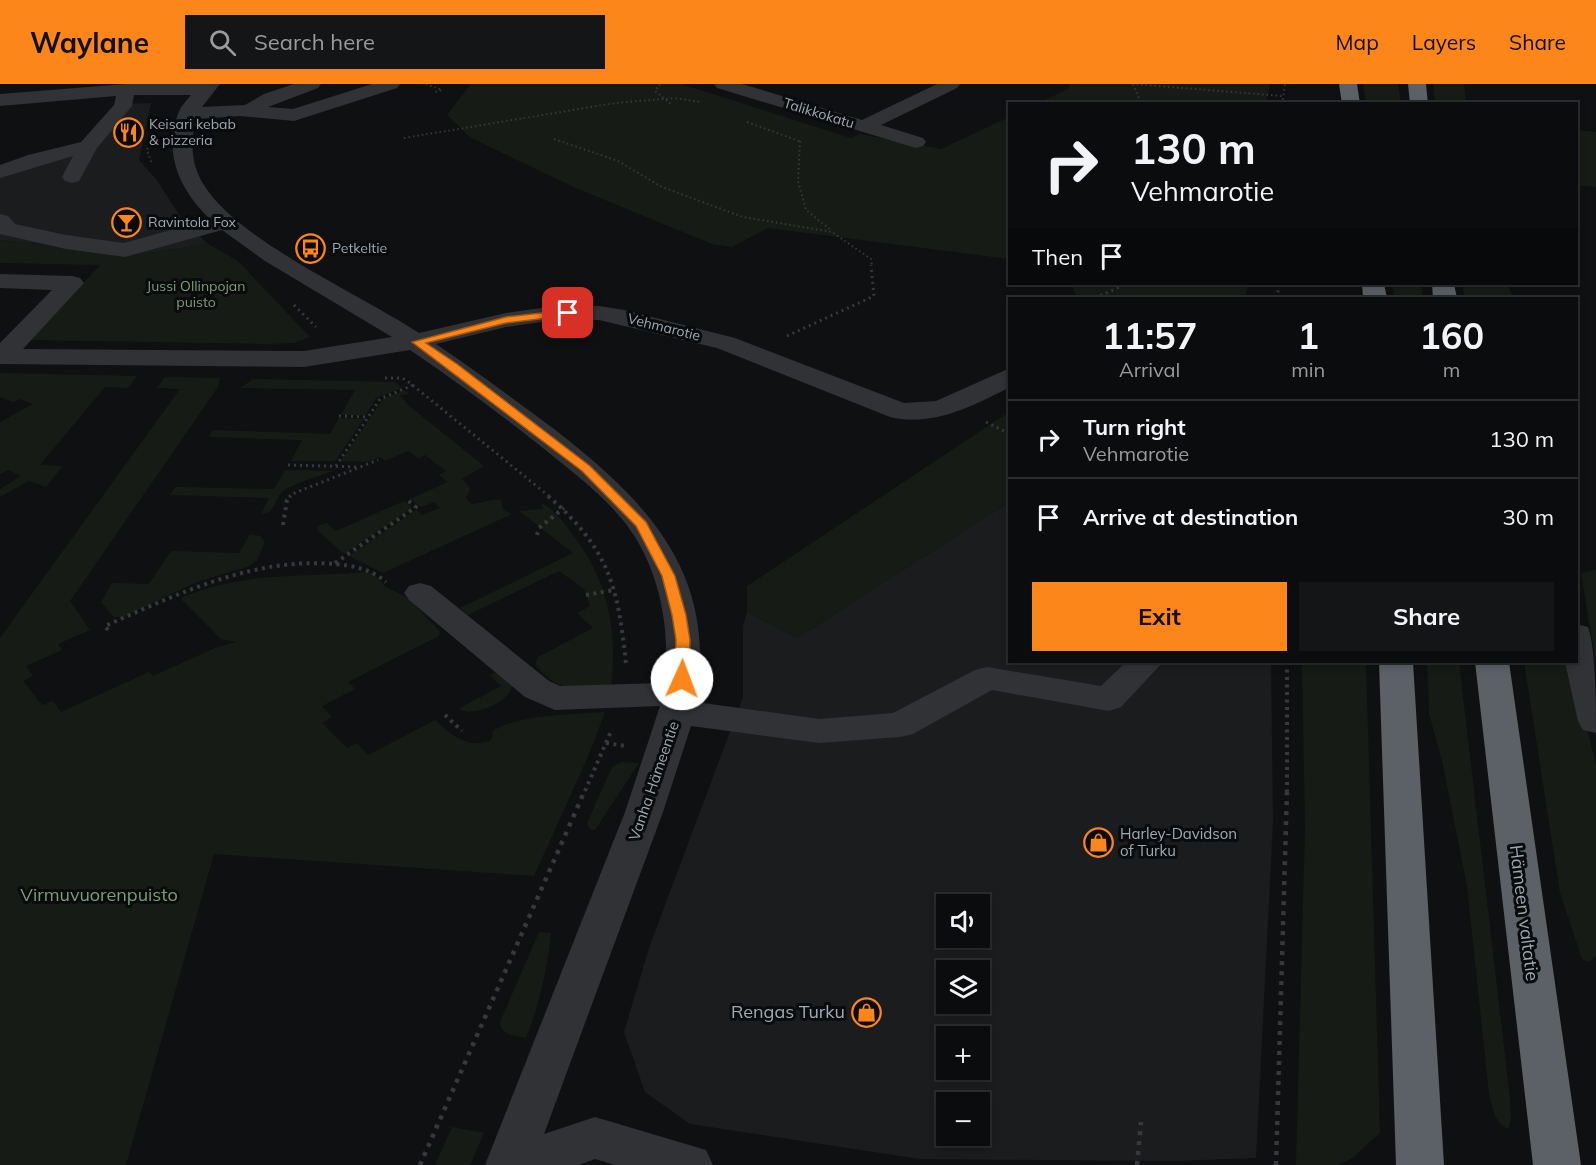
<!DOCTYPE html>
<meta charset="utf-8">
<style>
:root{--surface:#0b0c0d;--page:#141516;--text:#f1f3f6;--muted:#9a9b9d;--line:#2b2c2e;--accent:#fd861b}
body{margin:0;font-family:Mulish,sans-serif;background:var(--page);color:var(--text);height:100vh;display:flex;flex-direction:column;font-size:22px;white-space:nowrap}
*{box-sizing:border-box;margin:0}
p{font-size:20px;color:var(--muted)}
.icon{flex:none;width:33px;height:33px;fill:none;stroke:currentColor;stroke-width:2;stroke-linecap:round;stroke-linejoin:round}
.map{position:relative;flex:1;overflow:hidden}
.drawer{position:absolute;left:1008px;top:213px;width:570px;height:366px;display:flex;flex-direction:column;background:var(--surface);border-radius:0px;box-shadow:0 3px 9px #0003,0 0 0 2px var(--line)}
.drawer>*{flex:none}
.hud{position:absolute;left:1008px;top:18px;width:570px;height:183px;border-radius:0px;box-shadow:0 3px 9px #0003,0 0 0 2px var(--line);background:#0b0c0d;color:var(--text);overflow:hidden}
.controls{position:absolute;left:936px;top:810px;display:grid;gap:12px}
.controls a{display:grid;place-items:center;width:54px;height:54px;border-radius:0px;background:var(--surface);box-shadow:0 3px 9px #0003,0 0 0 2px var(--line);font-size:30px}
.pin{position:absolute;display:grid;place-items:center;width:51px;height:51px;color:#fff;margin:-26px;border-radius:12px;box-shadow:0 3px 9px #0006}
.me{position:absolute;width:66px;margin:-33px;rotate:2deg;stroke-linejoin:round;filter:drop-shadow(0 0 4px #0008)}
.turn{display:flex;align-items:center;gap:21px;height:126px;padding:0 24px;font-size:27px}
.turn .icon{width:78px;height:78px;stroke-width:2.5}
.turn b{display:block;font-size:42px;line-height:51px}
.then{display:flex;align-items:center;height:57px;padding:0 24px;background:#0003;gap:12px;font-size:22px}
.eta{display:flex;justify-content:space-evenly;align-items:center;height:102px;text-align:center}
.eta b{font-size:36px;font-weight:700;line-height:42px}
.primary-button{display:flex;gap:12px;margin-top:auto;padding:12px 24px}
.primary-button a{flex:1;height:69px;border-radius:0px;background:var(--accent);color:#111;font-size:24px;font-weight:700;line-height:69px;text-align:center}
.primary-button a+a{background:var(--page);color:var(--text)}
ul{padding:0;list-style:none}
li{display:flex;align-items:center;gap:18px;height:78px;padding:0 24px;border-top:2px solid var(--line)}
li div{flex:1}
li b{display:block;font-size:22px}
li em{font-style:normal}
header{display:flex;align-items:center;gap:36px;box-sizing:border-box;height:84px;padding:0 30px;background:var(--accent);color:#111}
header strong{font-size:28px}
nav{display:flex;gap:33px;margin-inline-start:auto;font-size:21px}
.search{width:420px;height:54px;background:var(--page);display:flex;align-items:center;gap:15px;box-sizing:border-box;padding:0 21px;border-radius:0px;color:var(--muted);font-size:22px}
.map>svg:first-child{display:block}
</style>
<header>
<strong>Waylane</strong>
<div class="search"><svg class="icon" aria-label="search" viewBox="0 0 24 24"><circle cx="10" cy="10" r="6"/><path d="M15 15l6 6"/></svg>Search here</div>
<nav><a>Map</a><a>Layers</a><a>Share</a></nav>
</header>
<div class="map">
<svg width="1596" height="1081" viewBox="0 0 1596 1081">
<rect width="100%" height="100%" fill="#0f1011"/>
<path fill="#1b1c1e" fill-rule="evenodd" d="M151,19L139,76L156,95L182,135L208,160L136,171L0,156V83L86,58L119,20Z
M1009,418L1010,578H1271L1273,738L1256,1074L1171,1077L920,1075L690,1040L645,1008L624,948L650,861L743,613V542L747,528L797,554ZM946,820H980V854H946ZM946,886H980V920H946ZM946,952H980V986H946ZM946,1018H980V1052H946Z"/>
<path fill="#161c15" d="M471,0H681L851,54L860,50L941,65L1009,33V175L768,144L732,163L712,160L578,105L471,54L447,31Z
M1070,0H1270L1266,19H1038L1068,5Z
M1363,0H1398L1401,19H1366Z
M1433,0H1464L1466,19H1435Z
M1577,46L1596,48V103L1577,101Z
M0,156L136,171L208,160L237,176L310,253L294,259L267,260L31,256L100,181L0,179Z
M1071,200H1249L1244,214H1077Z
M1393,200H1421L1423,214H1394Z
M1462,200H1508L1513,214H1465Z
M0,289L137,292L128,304L105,303L40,381L63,382L46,403L29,397L0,413V405L21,392L8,386L0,390V338L33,320L20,315L13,318L0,313Z
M165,293L220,294L218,303L70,517L90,546L58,560L62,566L26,582L33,592L23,597L42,621L53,617L61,628L149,588L153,592L215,564L236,558L221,555L180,514C246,487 298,494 366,488L372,489L385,502L409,515L440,547L439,552L348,598L355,605L322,622L332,633L322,639L347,664L357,659L368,671L435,636C451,651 468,666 491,656L493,651L492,648C511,631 579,630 605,628L590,668L534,792L214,770L126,1081H0V554L180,305L157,304Z
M253,295L395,298L402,304L376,314L366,331H341L355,306L240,304Z
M405,306L409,310L400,311L408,321L484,382L462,395L470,404L466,414L471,420C482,420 491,414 501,416L503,426L512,430L383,489L349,472L416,426L422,431L440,424L434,418L421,423L410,415L448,398L439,391L446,387L425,371L418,374L408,367L385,377L380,373L367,378L341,377L383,315Z
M1009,328V418L797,554L747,528V502Z
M339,334L364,335L335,377H291L302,356L208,353L213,346L330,350Z
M285,386L333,387C322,391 290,401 283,407C274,415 276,429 261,430L269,414L170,411L175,403L274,405Z
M404,417L412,424L344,470L317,446L318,442L327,439L336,447Z
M541,419C551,423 563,437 570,447C607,493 618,544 611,602C575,603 559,611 535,580L538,573L593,544L577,529L590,522L584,505L559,487L468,531L460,524L573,469L519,427L543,425Z
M250,450L260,452L265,458L257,476L250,482L197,498L123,533H114L101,518L112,499L149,500L171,467L239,469Z
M1596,486V579L1581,489Z
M1302,578H1366L1380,1049L1351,1075L1338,1081H1296L1305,744Z
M1427,578H1459L1510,1014L1511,1036L1508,1045C1495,1039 1492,1023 1489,1010L1467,802L1442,676L1429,630Z
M1524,578H1572L1596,682V872L1589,878L1582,875L1560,809Z
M498,587L512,602C508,620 473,633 458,625L501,602L489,591Z
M622,678L639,679L595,746L590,745L587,739L612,683Z
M539,848L551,849C547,886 540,919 526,954L510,951L502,946L500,938Z
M452,1043L484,1049L470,1081H435Z"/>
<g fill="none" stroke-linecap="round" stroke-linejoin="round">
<path stroke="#36393d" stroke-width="2" stroke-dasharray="1.5 3" stroke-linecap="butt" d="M426,0L442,6L435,8
M660,0L655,7L671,20
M1132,0L1283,12
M1133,0L1139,14L1133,20
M1282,20L1285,0
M747,38L799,57
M150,46L147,67L152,79
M404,54L615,19L674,14L701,18
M554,55L618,77L662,103L743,133L832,148L871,175L872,182
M800,57L798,97L806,126L832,147"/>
<path stroke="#36393d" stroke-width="3" stroke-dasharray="2 4" stroke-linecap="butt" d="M1095,214L1126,200
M1276,214L1280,200
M294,221L316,243
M787,252L874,212L871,181
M385,294H402L410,299L550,413
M339,332L368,333
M986,338L1010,350
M288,381L358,383
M336,382L380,315L413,301
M289,413L292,410L378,376"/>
<path stroke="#36393d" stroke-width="4" stroke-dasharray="3 4.5" stroke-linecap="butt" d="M548,412C609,465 618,502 626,580
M283,441L287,416L291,412
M537,451L539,444L564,424
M335,479L416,423L407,416
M586,511L614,506
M108,546L105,542C178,510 253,473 335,480C354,482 371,485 386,498
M1287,578V707
M445,631L462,647
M606,659L625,662
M585,707L612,645"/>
<path stroke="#36393d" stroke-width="4.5" stroke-dasharray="4 6" stroke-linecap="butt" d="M420,1081L585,706
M1137,1081L1141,1038
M1276,1081L1287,706"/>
<path fill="#303236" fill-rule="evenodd" d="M126,0H220L202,23L245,21L264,10L294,0H321L318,4L268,23L293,25L372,0H400L397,4L294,37L240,32L196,35C190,58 191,81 204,101C237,156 363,212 419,249L506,229L555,222H599L624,226L735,254L904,319L936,317L1010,284V303C973,322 933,343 890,333L717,264L599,236H555L506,243L436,260C476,287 515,316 554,345C648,418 718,490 696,618L819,635L893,629L975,586L987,583L1101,602L1126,578H1163L1121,623L1109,627L992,606L913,650L900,653L819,659L691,642L663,728L544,1050L595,1033L706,1066L713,1081H615L595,1075L579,1081H485L625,728L660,622L555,626L525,613L409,516L404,509L409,502L420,499L431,502L549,597L560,602L664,599C671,550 661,495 635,453C613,418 575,390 543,364C500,330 456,297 410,266L304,283L0,280V259L52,206L0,204V190L72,192L80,194L84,199L23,265L304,267L392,253L265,177L222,146L125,173L66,165L0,150V130L8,132L15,140L66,151L124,159L210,135C180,107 163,69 178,30C180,23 187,16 191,11H134L132,22L97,64L79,97L72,99L65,97L62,93L73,72L0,94V81L28,71L81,58L114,21L116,12L0,22V10Z
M714,0H742L862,36L937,0H960L957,4L881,41L923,54L926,58L923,62L916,64L717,4Z
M1576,540L1588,543C1596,566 1596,620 1596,649L1583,646L1578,637L1565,578H1576Z"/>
<path fill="#5c6167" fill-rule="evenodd" d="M1339,0H1357L1360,20H1342Z
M1408,0H1426L1428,20H1410Z
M1362,200H1384L1387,214H1363Z
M1432,200H1454L1457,214H1433Z
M1379,578H1413L1444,1081H1396Z
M1475,578H1509L1581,1081H1533Z"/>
</g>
<path fill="#fd861b" stroke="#a45712" stroke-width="1.5" d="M568,226L573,229L572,231L506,239L426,259L457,280L590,382L646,438L675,492L686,531L690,556L689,595L687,598L682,599L675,595L676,556L672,531L662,492L636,442L582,387L412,258L506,233Z"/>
<defs>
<symbol id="restaurant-ring" viewBox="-11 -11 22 22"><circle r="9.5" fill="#0a0b0c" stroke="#fd861b" stroke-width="1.5"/><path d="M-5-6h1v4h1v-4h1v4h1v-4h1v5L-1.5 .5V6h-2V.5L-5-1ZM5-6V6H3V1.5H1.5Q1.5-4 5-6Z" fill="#fd861b"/></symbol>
<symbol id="bar-ring" viewBox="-11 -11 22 22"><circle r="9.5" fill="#0a0b0c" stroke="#fd861b" stroke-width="1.5"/><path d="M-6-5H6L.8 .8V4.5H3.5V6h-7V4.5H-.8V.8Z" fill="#fd861b"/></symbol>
<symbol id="bus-ring" viewBox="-11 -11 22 22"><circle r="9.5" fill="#0a0b0c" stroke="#fd861b" stroke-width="1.5"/><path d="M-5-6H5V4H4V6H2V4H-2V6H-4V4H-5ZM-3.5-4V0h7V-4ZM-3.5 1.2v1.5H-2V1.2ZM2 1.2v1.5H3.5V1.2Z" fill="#fd861b"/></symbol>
<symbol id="shop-ring" viewBox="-11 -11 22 22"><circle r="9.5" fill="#0a0b0c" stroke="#fd861b" stroke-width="1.5"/><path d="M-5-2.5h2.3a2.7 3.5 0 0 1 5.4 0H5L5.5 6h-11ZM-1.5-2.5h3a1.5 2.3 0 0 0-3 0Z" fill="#fd861b"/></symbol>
</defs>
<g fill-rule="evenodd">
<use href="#restaurant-ring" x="112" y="32" width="33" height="33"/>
<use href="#bar-ring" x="110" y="122" width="33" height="33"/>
<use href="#bus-ring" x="294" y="148" width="33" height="33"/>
<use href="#shop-ring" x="1082" y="742" width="33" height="33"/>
<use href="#shop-ring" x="850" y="912" width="33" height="33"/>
</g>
<g text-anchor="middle" stroke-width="6" stroke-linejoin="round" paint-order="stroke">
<g font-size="14" fill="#9fa9b3" stroke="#0a0b0c">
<text transform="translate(819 29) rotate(17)" y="5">Talikkokatu</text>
<text transform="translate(664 243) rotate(14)" y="5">Vehmarotie</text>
</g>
<g font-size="14" fill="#9fa9b3" stroke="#0a0b0c" text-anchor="start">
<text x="149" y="45">Keisari kebab<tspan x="149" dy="16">&amp; pizzeria</tspan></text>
<text x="148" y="143">Ravintola Fox</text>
<text x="332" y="169">Petkeltie</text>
</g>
<g font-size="14" fill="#7a9f75" stroke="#0a0b0c">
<text x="196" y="207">Jussi Ollinpojan<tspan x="196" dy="16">puisto</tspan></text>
</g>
<g font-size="15" fill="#9fa9b3" stroke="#0a0b0c">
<text transform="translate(654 697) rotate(-71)" y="5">Vanha Hämeentie</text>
</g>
<g font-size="15" fill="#9fa9b3" stroke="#0a0b0c" text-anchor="start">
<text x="1120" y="755">Harley-Davidson<tspan x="1120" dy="17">of Turku</tspan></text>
</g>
<g font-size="18" fill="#7a9f75" stroke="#0a0b0c">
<text x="99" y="817">Virmuvuorenpuisto</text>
</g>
<g font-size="18" fill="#9fa9b3" stroke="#0a0b0c">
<text transform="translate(1524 829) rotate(83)" y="6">Hämeen valtatie</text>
</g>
<g font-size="18" fill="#9fa9b3" stroke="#0a0b0c" text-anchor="end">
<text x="845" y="934">Rengas Turku</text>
</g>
</g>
</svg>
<div class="controls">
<a><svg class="icon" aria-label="sound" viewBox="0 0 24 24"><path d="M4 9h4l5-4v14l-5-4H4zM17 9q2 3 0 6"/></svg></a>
<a><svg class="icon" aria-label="layers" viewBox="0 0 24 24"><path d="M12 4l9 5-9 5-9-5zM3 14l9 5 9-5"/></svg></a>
<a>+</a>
<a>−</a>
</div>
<div class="pin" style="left:568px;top:229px;background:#d93025"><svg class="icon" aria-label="arrive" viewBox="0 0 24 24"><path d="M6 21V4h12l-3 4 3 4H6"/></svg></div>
<svg class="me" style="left:682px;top:595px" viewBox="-20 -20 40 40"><circle r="19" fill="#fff"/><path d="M0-13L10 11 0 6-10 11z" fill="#fd861b"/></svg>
<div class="hud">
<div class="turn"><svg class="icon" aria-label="right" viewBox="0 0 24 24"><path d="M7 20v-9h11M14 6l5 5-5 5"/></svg><div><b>130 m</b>Vehmarotie</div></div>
<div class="then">Then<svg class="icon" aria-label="arrive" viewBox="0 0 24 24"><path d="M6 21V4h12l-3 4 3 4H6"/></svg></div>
</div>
<section class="drawer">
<div class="eta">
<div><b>11:57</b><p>Arrival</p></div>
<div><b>1</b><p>min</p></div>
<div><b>160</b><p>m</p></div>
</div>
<ul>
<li><svg class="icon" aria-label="right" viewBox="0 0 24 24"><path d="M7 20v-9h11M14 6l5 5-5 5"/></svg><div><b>Turn right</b><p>Vehmarotie</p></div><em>130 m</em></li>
<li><svg class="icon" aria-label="arrive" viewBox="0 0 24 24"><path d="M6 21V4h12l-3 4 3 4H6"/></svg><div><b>Arrive at destination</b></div><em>30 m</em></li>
</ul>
<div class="primary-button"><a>Exit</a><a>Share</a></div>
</section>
</div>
